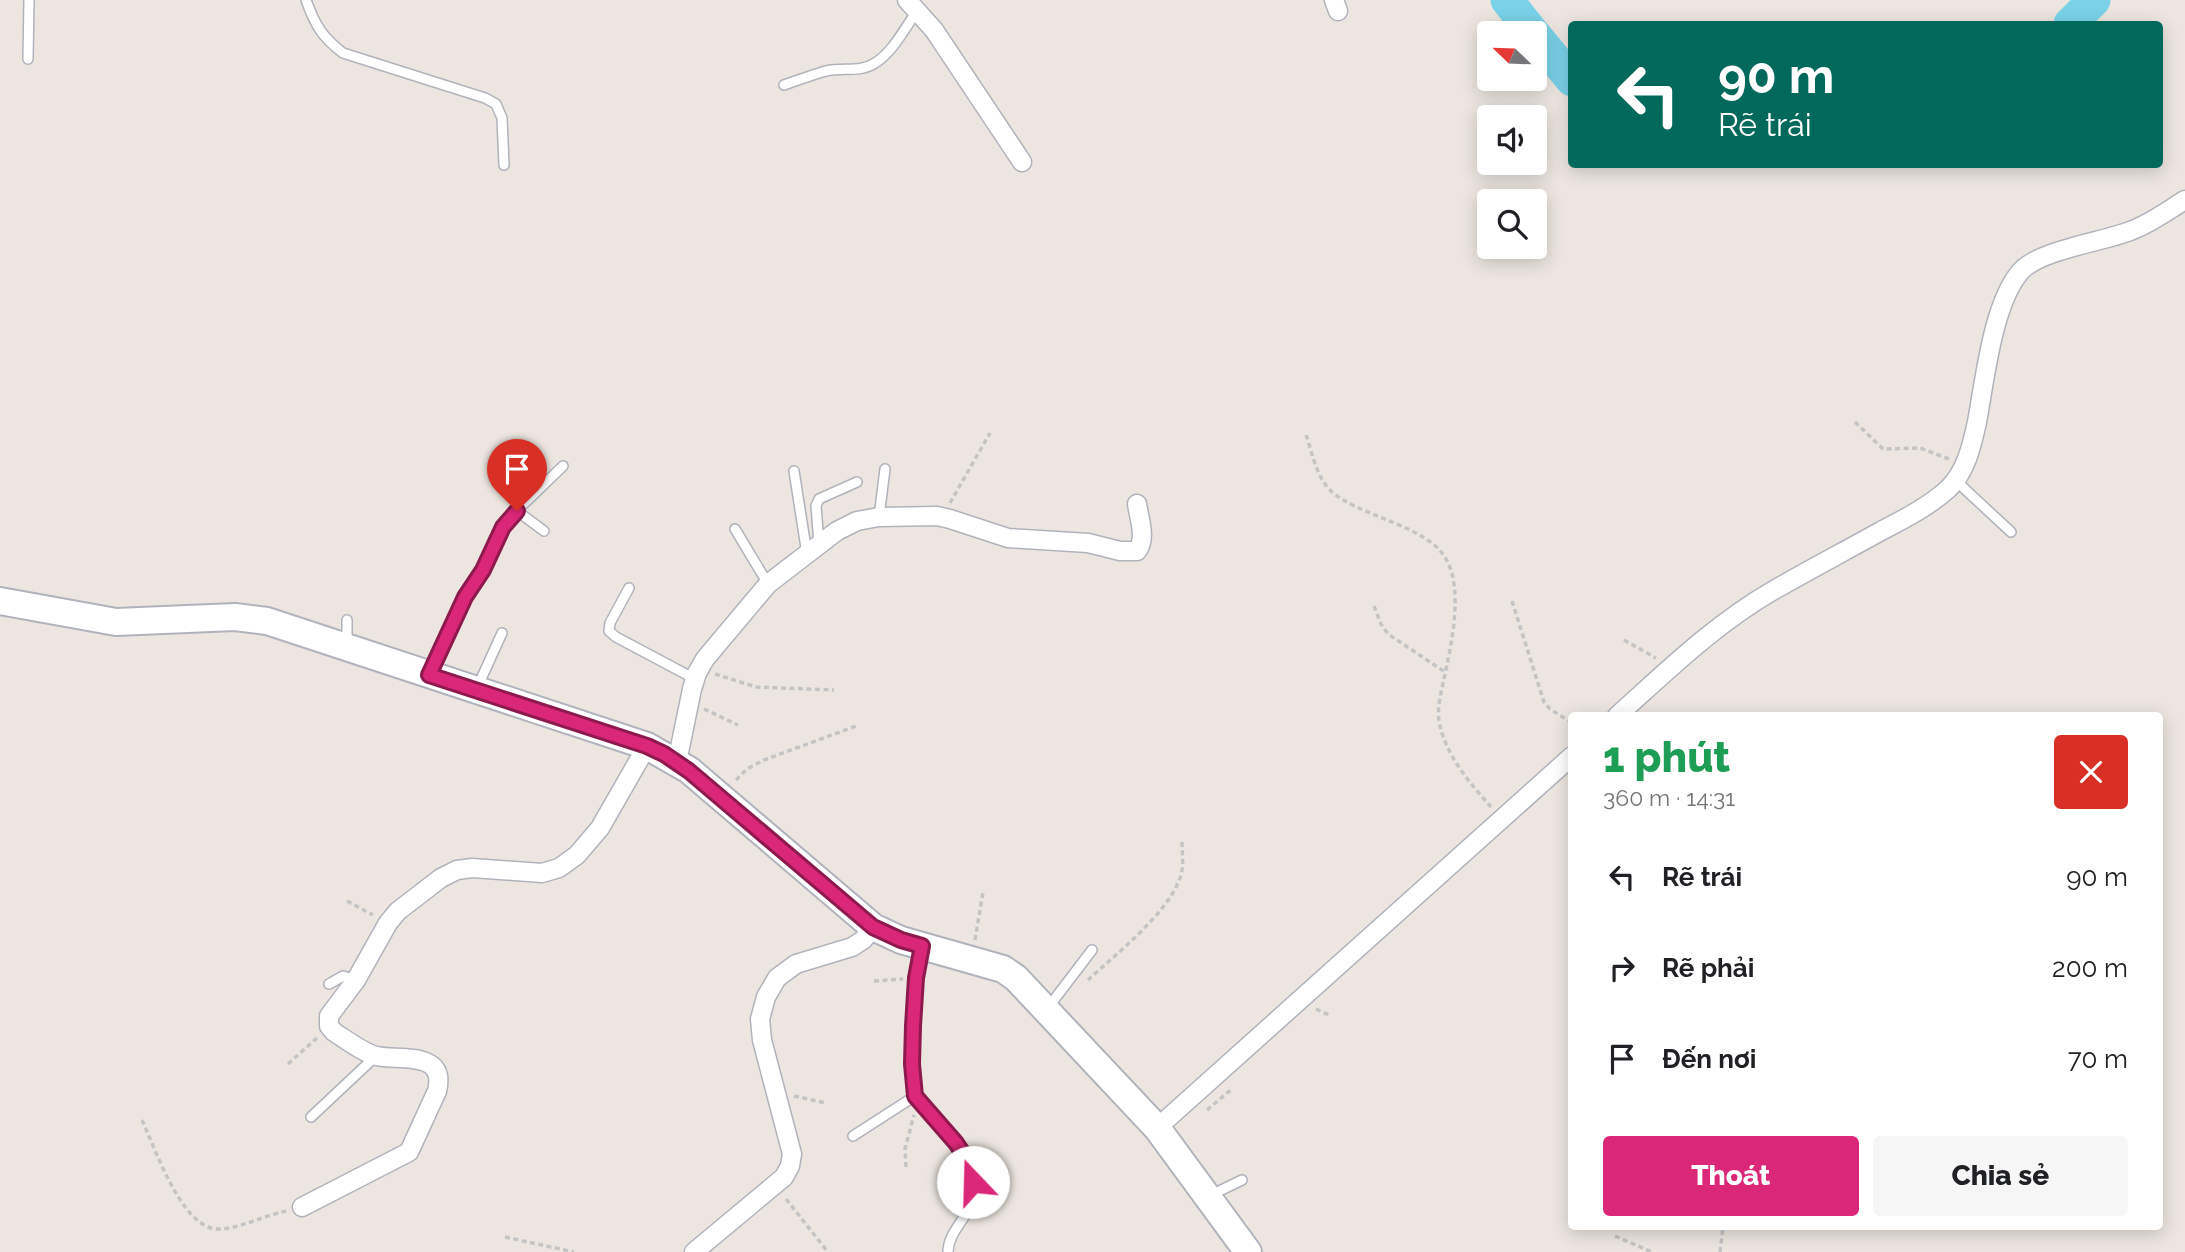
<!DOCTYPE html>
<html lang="vi">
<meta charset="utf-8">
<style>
:root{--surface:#fff;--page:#f6f6f6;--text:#202124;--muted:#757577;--accent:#db2777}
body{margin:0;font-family:Raleway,sans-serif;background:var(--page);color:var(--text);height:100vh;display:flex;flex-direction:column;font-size:26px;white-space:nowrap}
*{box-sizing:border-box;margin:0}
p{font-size:23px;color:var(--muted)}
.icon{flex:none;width:38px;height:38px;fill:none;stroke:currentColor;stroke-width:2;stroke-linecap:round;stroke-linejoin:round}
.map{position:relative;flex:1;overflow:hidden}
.drawer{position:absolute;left:1568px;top:712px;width:595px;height:518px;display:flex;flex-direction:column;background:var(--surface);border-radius:7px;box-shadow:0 4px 18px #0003}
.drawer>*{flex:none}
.guide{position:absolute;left:1568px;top:21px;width:595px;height:147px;border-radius:7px;box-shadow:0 4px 18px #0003;background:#00695c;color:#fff;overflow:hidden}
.needle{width:46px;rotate:293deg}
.buttons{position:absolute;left:1477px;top:21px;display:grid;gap:14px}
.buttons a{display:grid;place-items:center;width:70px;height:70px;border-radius:7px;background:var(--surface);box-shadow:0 4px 18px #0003;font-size:35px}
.pin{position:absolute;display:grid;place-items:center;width:60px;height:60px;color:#fff;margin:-72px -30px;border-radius:50% 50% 50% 0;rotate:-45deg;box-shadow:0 0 7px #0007}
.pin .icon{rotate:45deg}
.me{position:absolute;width:77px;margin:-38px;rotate:339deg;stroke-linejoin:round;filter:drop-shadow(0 0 5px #0008)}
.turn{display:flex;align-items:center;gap:24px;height:147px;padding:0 35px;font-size:32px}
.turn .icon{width:91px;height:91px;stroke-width:2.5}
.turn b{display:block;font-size:49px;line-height:60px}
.round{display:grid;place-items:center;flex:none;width:74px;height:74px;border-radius:7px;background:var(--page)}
.head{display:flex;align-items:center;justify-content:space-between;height:119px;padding:0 35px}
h1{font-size:42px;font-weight:800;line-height:52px;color:#1e9e55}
.action{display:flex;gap:14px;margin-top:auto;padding:14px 35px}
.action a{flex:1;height:80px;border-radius:7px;background:var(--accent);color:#fff;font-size:28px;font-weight:800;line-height:80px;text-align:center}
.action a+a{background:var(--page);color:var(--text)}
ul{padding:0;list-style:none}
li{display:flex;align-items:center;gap:21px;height:91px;padding:0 35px}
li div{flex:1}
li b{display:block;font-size:26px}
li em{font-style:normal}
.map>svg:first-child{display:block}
</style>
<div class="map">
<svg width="2185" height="1252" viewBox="0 0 2185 1252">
<rect width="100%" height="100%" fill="#ede6e0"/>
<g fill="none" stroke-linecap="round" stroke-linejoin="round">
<path stroke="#7ad2e8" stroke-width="33" d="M1507,0L1533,33
M2070,24L2094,0
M1535,35L1572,80"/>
<defs>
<path id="service" d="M306,0C315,25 322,37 343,53L485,98L496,104L502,118L504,165
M28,59L29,0
M784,85C798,80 812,75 826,71C843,67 860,73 875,63C893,52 905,28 917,11
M794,471L807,554
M1955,480L2011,532
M517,511L544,531
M879,517L885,469
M735,529L768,584
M819,543L816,506L819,499L857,482
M629,588L610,623L609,631L616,637L695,679
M347,620V646
M430,673L455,615L483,571L503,527L511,516L563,466
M477,688L502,633
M329,984L343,976L356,980
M1047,1009L1092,950
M915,1096C910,1046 913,997 921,948
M311,1117L376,1056
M853,1136L915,1096C940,1128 988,1162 969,1208C962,1223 948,1235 948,1252
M1209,1196L1242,1180"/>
<path id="minor" d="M907,0L934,30L1022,162
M1334,0L1338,11
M1617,716C1667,671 1715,624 1774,590C1809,570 1845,551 1881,531C1904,519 1928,507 1948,489C1966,472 1972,445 1977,422C1985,379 1993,302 2021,271C2040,250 2102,242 2130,231C2150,224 2167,211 2185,200
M677,762L692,689L697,673L705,659L768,584L837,531L857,521L879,517L937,516L950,519L1008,538L1088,543L1120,551H1137C1147,539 1139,518 1137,504
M1157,1128L1572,756
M302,1207L409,1152L437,1091C447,1050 399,1061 377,1056C365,1054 345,1039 334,1032L329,1026V1016L356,980L388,923L398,911L441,878L457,870L472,868L542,873L559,868L577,855L600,828L647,746
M694,1252L784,1177L790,1166L792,1154L762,1040L760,1019L766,997L777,978L796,964L852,947L863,940L873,927"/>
<path id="secondary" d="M0,601L116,622L235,617L267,621L647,746L689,770L873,927L901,940L1003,969L1016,978L1157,1128L1248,1252"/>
</defs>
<use href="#service" stroke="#b0b3bc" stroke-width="12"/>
<use href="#minor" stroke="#b0b3bc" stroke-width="21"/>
<use href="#secondary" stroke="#b0b3bc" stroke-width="30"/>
<path stroke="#c4c4c4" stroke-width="3.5" stroke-dasharray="5 3.5" stroke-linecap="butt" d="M1855,422L1883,449L1920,448L1949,459
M1306,435C1312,452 1316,475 1329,489C1355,516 1428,525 1446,559C1464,590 1451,646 1444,679C1441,693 1437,708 1439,721C1445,755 1470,783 1491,807
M950,503L990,433
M1512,601L1544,702L1550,709L1572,723
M1374,606L1381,624L1388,634L1445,672
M1624,640L1656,658
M715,674L756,687L834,690
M704,709L738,725
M736,780L747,769L764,760L856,726
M347,901L373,915
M975,940L983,892
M1088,980C1116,954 1170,912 1181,875C1184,864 1182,853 1182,842
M874,981L903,979
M1316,1009L1331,1016
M288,1064L318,1037
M794,1096L826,1103
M1207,1110L1233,1088
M142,1120C155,1148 182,1229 218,1229C240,1229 264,1215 287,1211
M906,1167L905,1149L914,1115
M786,1199L828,1252
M1615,1236L1652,1252
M505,1237L574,1252
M1720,1252L1723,1227"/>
<use href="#service" stroke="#fff" stroke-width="9"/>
<use href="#minor" stroke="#fff" stroke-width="18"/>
<use href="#secondary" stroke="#fff" stroke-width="26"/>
</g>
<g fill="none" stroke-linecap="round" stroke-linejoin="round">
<defs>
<path id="route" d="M517,511L503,527L483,570L465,597L429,675L647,746L664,754L689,771L873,927L901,940L922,946L916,978L913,1026L912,1064L915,1096L956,1143L970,1164L973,1182"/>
</defs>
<use href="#route" stroke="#8e194d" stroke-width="18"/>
<use href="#route" stroke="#db2777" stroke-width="12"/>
</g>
</svg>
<div class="buttons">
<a><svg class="needle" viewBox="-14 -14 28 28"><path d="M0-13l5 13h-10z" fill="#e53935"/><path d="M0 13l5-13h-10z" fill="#757577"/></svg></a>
<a><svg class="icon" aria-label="sound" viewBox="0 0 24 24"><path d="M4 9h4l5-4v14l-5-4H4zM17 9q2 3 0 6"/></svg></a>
<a><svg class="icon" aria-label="search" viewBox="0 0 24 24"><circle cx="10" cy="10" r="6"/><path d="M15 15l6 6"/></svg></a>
</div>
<div class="pin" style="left:517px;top:511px;background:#d93025"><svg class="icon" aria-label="arrive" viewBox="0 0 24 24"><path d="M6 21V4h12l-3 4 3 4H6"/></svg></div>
<svg class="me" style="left:973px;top:1182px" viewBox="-20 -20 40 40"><circle r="19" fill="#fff"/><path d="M0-13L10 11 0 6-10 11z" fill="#db2777"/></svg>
<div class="guide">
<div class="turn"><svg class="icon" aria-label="left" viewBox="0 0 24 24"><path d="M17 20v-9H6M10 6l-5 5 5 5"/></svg><div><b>90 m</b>Rẽ trái</div></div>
</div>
<section class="drawer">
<div class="head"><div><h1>1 phút</h1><p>360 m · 14:31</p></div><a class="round" style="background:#d93025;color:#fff"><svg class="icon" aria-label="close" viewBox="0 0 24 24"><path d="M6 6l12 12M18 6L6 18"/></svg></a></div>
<ul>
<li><svg class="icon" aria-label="left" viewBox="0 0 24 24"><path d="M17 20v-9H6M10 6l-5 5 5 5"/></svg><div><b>Rẽ trái</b></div><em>90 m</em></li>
<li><svg class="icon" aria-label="right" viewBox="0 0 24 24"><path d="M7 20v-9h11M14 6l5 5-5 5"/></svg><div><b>Rẽ phải</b></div><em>200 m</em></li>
<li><svg class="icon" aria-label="arrive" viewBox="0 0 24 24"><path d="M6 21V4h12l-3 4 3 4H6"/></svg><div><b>Đến nơi</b></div><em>70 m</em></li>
</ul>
<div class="action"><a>Thoát</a><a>Chia sẻ</a></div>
</section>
</div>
